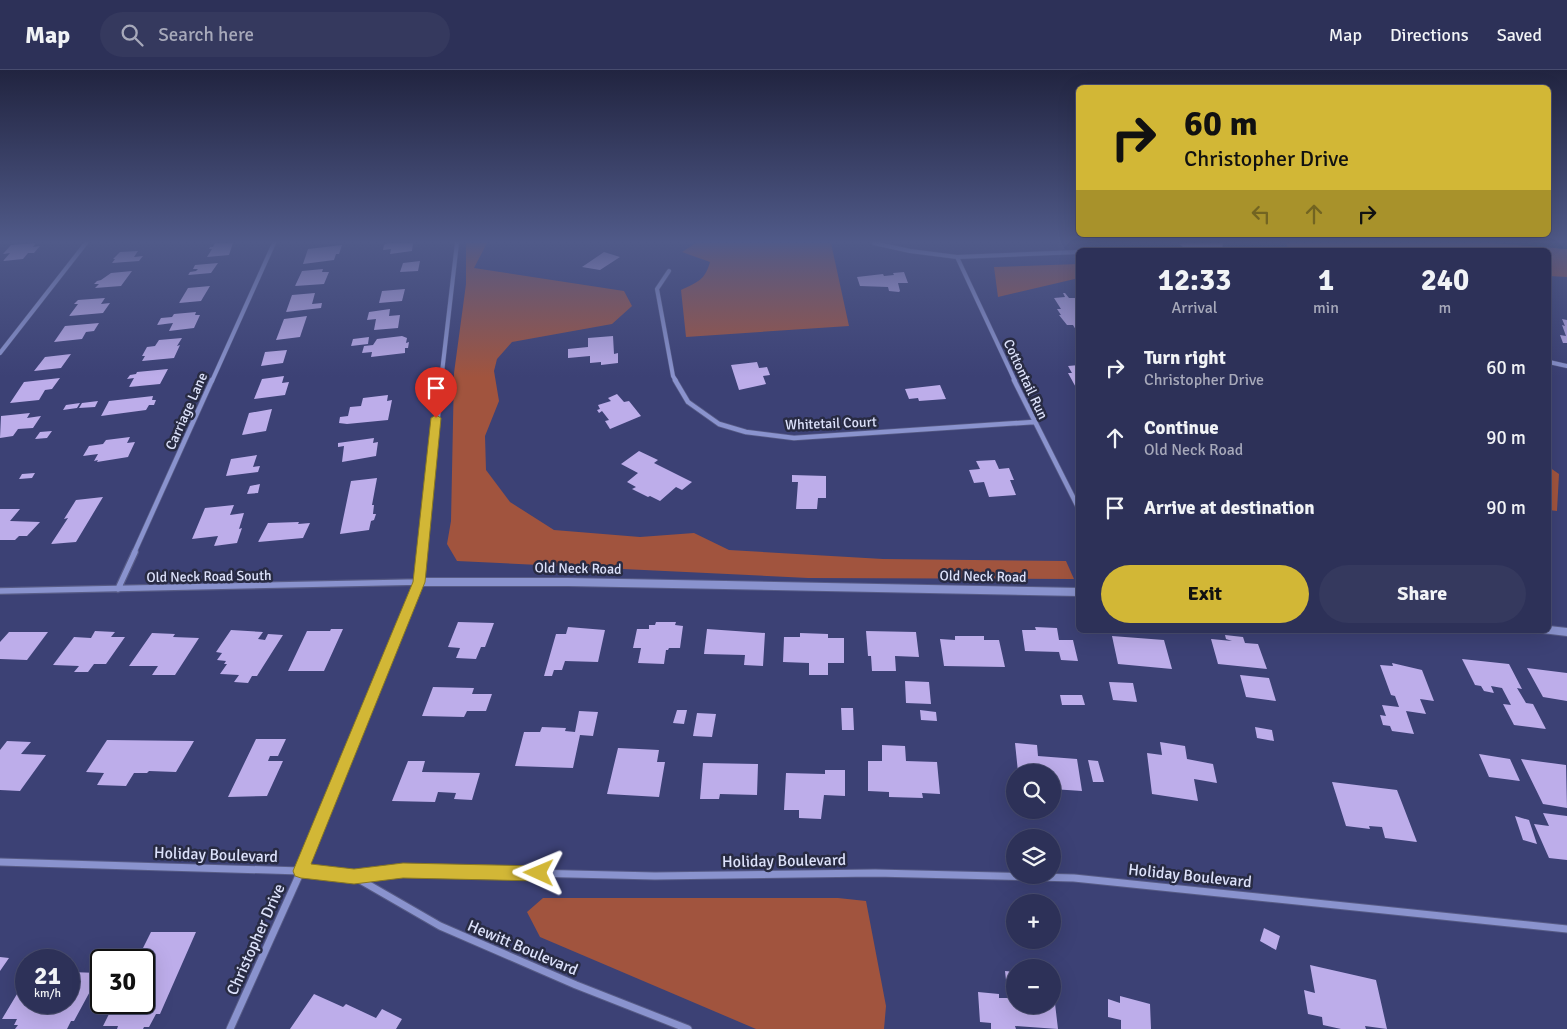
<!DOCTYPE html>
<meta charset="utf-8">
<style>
:root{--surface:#2d3158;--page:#35395e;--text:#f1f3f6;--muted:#a7a9ba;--line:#484c6e;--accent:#d2b736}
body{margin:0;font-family:Signika,sans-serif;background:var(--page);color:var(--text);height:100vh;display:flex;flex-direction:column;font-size:19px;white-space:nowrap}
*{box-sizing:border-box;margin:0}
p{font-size:16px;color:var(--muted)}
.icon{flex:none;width:28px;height:28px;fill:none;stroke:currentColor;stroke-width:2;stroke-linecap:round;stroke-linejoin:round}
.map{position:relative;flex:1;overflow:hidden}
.details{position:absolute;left:1076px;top:178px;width:475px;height:385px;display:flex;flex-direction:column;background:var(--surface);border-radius:8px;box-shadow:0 5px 20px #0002,0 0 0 1px var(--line)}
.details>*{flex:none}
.hud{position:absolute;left:1076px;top:15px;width:475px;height:152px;border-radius:8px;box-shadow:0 5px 20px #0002,0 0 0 1px var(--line);background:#d2b736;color:#111;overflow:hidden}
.buttons{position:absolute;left:1006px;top:694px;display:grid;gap:10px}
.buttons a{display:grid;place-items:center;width:55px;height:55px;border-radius:50%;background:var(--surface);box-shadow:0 5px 20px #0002,0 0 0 1px var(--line);font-size:25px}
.speed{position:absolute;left:15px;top:879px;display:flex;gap:10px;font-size:25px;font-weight:700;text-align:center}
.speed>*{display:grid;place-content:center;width:65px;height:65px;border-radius:50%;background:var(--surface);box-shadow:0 5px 20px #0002,0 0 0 1px var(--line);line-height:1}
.speed small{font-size:12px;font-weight:400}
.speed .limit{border:2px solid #111;border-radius:8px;background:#fff;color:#111}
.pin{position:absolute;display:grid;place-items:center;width:42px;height:42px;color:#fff;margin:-51px -21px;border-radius:50% 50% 50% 0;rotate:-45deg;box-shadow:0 0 5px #0007}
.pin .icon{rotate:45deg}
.me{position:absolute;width:55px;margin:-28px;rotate:271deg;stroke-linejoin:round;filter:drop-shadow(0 0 4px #0008)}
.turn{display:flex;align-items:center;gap:18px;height:105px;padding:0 25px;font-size:22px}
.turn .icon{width:65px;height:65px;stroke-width:2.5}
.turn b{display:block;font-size:35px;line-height:42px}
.lanes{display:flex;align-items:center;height:48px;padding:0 25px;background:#0003;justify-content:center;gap:25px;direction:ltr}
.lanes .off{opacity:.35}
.eta{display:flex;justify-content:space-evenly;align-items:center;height:85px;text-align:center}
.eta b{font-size:30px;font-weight:800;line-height:35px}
.cta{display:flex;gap:10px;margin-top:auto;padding:10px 25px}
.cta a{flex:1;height:58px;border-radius:30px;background:var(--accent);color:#111;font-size:20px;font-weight:800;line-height:58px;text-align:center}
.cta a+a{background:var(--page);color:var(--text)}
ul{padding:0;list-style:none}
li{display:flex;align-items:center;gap:15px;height:70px;padding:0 25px}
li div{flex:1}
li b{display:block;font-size:19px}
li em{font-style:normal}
header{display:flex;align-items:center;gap:30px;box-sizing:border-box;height:70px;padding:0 25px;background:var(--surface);border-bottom:1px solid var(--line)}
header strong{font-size:24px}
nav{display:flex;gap:28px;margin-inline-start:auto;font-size:18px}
.search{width:350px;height:45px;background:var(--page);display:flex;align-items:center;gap:12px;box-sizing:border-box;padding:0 18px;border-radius:28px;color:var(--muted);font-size:19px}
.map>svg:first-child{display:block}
</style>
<header>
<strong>Map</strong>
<div class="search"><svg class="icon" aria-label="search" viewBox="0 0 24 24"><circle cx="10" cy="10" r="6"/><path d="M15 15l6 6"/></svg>Search here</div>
<nav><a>Map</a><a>Directions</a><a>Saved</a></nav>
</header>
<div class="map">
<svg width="1567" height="959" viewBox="0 0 1567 959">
<rect width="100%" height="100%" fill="#3c4175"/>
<path fill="#a1543e" d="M466,173H487L474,198L624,221L632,236L612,254L512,272L497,289L494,301L499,331L485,366L486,400L510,432L554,460L640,467L694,463L729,480L883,489L1066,491L1074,509L808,508L457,491L447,474L451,451L454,303L466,214Z
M696,173H831L849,256L686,267L681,220C698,212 705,210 710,192L682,182Z
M1286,173H1494L1567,179V207L1549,206V180H1289Z
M1079,194V208L998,227L994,197Z
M1549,397L1559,404L1557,441L1549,440Z
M543,828H838L866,831L886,936L884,959H756L540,867L527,842Z"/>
<path fill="#11363f" d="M1494,173H1567V179Z"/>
<path fill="#bdadea" d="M36,173L33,177L40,176L34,183H28L23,189L3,191L10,183L3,184L11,175Z
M215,173H233L229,185L207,187L212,179H209L210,177H213Z
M388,173H413L412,181L390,184L391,179L383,180L384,175Z
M1186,173H1223L1222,180H1187L1179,174Z
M342,175L339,184H336L334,190L303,194L308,179Z
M138,181L134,187L143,186L139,191L112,193L115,189H113L120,182Z
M604,182L620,187L600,200L582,197Z
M420,191L418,201L400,202L403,193Z
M218,193L211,203L188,205L190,202L196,201L198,199H193L195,195Z
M323,199L322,202H329L324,214L295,216L302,201Z
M132,201L121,216L95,218L99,214H94L97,211L101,210L111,203Z
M904,202L908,213H898L900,221L899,222L889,221L888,217L860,216L857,207L883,204L884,206L894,205L893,203Z
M210,216L201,231L179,233L188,218Z
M405,219L402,231L379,233L382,221Z
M315,223L312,234L322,233L321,238L286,242L292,225Z
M1063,223H1065L1069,228H1079V260H1076L1073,255H1067L1059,245H1061L1057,239H1061L1054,228L1065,227Z
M105,228L101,234L110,233L103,243L69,246L78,234H74L78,230Z
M390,239L389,246L400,245L398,258L374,260L376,249L367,250L369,242Z
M196,242L195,245H200L194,258L169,261L173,253L157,255L161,248L172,247L174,244Z
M307,246L300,267L276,270L284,249Z
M1562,249L1567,250V273H1563L1560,265L1566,266L1562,255L1565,256Z
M99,253L94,261L86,262L82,269L54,272L65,256Z
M402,266L407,268L406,273L409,272L408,278H405V283L371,287L372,282L362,283L364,276L373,275L377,269Z
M613,266L614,284L618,283V293L601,295V292L590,293V286L568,288V279L588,277V268Z
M369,267L368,274L351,276L353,269Z
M182,268L177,276L180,275L174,288L142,291L145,286H142L147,277L155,276L159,270Z
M287,280L283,293L261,296L265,282Z
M71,284L61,298L34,301L45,287Z
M757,292L759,298L767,297L770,305L763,306L766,314L739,320L731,295Z
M1079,295V323L1068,303H1072L1068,296Z
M168,299L160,314L129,317L134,308L127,309L130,305L136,304L137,302Z
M284,306L282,313L289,312L285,325L254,329L262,309Z
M60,308L52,319L45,320L39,330L10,333L24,312Z
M940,315L946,329L919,331L918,328L909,329L905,319Z
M617,324L624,332L629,331L641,346L610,359L605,351L609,350L602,341L599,343L597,340L600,339L598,335L611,331L608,328Z
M388,325L387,331L392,330L388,350L347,354L339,353L340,347L348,346L350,337L361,336L363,328Z
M153,326L152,330H156L154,335H149L146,340L101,346L109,331Z
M98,331L95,337L79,338L82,333Z
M80,333L77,338L63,340L66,335Z
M272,339L266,361L242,365L249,343Z
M30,343L27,348L41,346L33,358L18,359L13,366L0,368L1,346Z
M52,361L47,368L35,369L40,362Z
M130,367L127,373L135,372L128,387L97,392L98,390L94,391L98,384L83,386L89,376L103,374L106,370Z
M374,368L373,373L378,372L376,386L342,392L344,376L338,377V373Z
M639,381L658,390L654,393L692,412L682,420L676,417L660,431L650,426L648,427L632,419L636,417L627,412L638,403L621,394Z
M257,385L253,397L260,396L258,402L226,406L231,389Z
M995,390L999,399L1009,398L1014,410H1010L1016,425L989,427L984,412L974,413L969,400L980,399L976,391Z
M35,403L32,408L19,409L22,404Z
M792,405L826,406V428H818L817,439H796L798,412H792Z
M377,408L372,435H374L373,444H376L374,450L371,451L369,460L340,464L351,411Z
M260,414L258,423L247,424L250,416Z
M103,427L76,472L51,474L68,448L64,449L76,430Z
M234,435L230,445L244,443L239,459L242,458L237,473L214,476L218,466L192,469L205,438Z
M0,439H20L10,451L40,452L27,466H19L15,470H0Z
M299,452L298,454L310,453L303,468L258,472L268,453Z
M458,552L494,553L485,577H481L476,589L456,588L460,578L448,577Z
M656,552H676L675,555L683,556L680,578H669L668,580H666L664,594L638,593L641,578H633L637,559H649V555H655Z
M568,557L605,560L598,592L565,591L562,600H554L552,606H544L556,564H566Z
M1035,557L1057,558L1059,570H1073L1078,591L1061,590L1059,582L1025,581L1022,560H1036Z
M331,559H343L324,601H288L307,561H330Z
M707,559L765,563L763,596L744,595L745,585L704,584Z
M231,560L263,562L258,569L265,570L268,564L283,565L257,606H252L248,613L234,612L239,605L220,604L227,594H224L226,591L217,590L222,583L216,582Z
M95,561L115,562L111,567H125L106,594H94L88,602H74L79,596L53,595L74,567L91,568Z
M866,561L916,562L919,587L895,586L896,601H872L871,586H868Z
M9,562H48L27,590L0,589V572Z
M152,563L175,564L173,567L199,568L175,605H152L158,596H129Z
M800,563L828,564V568H844V593H828V605H809V593L783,592L784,567H800Z
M1225,565L1243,567L1245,573L1258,574L1267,599L1218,594L1211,569L1232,571L1226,569Z
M955,566H984V570H999L1005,597L944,596L940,569L955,570Z
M1112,566L1164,570L1172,599L1118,594Z
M1462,589L1509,594L1522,619L1517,618L1526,633L1533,634L1546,659L1514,655L1503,634L1511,635L1502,618L1491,616L1494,623L1484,621L1481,616L1475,615Z
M1392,593L1422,600L1434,631L1420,629L1426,644L1406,641L1414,664L1392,661L1390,656L1383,655L1380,645L1386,646L1382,635L1399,637L1395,626L1391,625L1380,595L1393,596Z
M1527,598L1567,603V631L1543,627Z
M1240,605L1269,608L1276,631L1246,627Z
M905,611L929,612L931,634L906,633Z
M1109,612L1133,613L1137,632L1113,630Z
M433,617L474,618L472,624H492L486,641H467L464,647L422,646Z
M1060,625H1082L1085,635H1062Z
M841,638H853L854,660H842Z
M677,640H687L684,654L673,653Z
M920,640L936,642L937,651L921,650Z
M579,641L598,642L593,666L580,665L573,698L515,696L524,662H540L542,657L566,658L565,661L575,662Z
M697,643L716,644L712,667L693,666Z
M1255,657L1272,660L1274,671L1257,668Z
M256,669H286L278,686H270L268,691H283L267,726L228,727Z
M107,670L194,671L176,702L149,701L147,703H134L126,716L97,715L104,703L86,702Z
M7,671L31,672L21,684L46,685L20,721L0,720V680Z
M1160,672L1185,676L1187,689L1213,694L1217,713L1194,709L1198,731L1152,724L1147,683L1162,685Z
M1015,673L1037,675L1038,686L1077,689L1082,721L1052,719V702H1018Z
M882,675L905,676L906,691L937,692L940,724L922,723L923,728L889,727V722L868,721V691H882Z
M618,678L659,680L657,692H665L659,727L607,724Z
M1479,684L1510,689L1520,711L1489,707Z
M1521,689L1566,695L1567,738L1543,734Z
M1088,690L1098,691L1104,712H1093Z
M408,691H425L422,702L480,703L472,730L454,729L456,723L438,722L435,732L392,731Z
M703,693L758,694L757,725L720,724L719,729H700Z
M825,700H845V726L824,725L821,749L799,748V740H784L786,703L825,704Z
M1332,712L1397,720L1417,772L1385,768L1382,757L1369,756L1370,759L1346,756Z
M1543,743L1567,746V790L1549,788L1534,754L1549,756Z
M1515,746L1529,750L1537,774L1523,770Z
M1264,858L1280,866L1276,880L1260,871Z
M151,862H196L160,944H156L149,957H144L143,959H117L118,956H103L115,932H144V890H137Z
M0,887L9,888L0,901Z
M1310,895L1376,910L1387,959L1365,956L1366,959H1341L1323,955L1322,947L1308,944L1304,920L1315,923Z
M1005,901L1015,902V935H1052L1054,925L1058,959L1015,956L1016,959H991V953L980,952L978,922L999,924V928H1008Z
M69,902L100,903L74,951H71L67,959H15L18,955H14L17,949H2L26,909V932H69Z
M314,924L343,937L346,934L376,948L382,939L402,949L396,959H290Z
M1120,926L1150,934L1151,959H1121V950L1108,947V929L1120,933Z"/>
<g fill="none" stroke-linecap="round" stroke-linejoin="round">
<defs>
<path id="street-far3" d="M874,173L910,181L957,187L1079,182
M957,187L1015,311
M669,201L657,219L673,306L676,311
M0,283L86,173
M1549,292L1567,296
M212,311L274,173
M441,311L457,173"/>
<path id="street-far2" d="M675,310L688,332L719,354L746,362L794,368L1034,352
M1014,310L1079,439
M134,483L212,310
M422,483L442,310"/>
<path id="street-far1" d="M118,519L135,482
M0,521L419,512
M344,696L419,512L422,482"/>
<path id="street" d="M0,792L301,801L354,807L403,800L655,806L875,803L1074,808L1567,859
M355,807L440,856L576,915L688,959
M230,959L301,801L345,694"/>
<path id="secondary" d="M419,508H568L1079,518V526L568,516H419L415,515L414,512L415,509Z
M1549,556L1567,558V566L1542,563L1541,560H1549Z"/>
</defs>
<use href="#street-far3" stroke="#575b86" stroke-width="5"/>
<use href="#street-far2" stroke="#575b86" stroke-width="6"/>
<use href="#street-far1" stroke="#575b86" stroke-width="8"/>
<use href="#street" stroke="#575b86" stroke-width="9"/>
<use href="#secondary" stroke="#575b86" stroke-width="2"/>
<use href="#street-far3" stroke="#8a93ce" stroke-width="4"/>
<use href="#street-far2" stroke="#8a93ce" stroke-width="4.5"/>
<use href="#street-far1" stroke="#8a93ce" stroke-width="5.5"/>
<use href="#street" stroke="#8a93ce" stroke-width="7"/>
<use href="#secondary" fill="#8a93ce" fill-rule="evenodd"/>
</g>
<linearGradient id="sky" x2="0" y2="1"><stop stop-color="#212440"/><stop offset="0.56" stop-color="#505a89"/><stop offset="1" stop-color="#505a89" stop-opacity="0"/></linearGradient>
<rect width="1567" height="307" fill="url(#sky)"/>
<path fill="#d2b736" stroke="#887723" d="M436,345L441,348L425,512L311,794L354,799L403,793L539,796L544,798L546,803L544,809L539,811L403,808L354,814L301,808L295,806L293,801L413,512L431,348Z"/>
<g text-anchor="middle" stroke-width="5" stroke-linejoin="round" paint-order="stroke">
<g font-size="14" fill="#dde2fb" stroke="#282b43">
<text transform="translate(1026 309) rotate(65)" y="5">Cottontail Run</text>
<text transform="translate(186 341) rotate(-66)" y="5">Carriage Lane</text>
<text transform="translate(831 353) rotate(-2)" y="5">Whitetail Court</text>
<text transform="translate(578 498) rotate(1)" y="5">Old Neck Road</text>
<text transform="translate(209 506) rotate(-1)" y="5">Old Neck Road South</text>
<text transform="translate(983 506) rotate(1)" y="5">Old Neck Road</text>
</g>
<g font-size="16" fill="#dde2fb" stroke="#282b43">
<text transform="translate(216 784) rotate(2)" y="6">Holiday Boulevard</text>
<text transform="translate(784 790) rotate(-1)" y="6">Holiday Boulevard</text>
<text transform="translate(1190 805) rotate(6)" y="6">Holiday Boulevard</text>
<text transform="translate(255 869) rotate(-66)" y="6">Christopher Drive</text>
<text transform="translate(523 877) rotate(23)" y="6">Hewitt Boulevard</text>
</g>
</g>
</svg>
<div class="buttons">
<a><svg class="icon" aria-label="search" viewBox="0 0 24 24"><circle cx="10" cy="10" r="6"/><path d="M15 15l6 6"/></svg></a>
<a><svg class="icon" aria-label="layers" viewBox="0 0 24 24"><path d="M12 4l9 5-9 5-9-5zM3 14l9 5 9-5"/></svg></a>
<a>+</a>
<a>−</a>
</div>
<div class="speed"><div>21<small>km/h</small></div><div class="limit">30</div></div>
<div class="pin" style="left:436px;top:348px;background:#d93025"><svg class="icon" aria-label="arrive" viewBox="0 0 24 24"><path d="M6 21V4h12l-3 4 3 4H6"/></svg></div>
<svg class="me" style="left:539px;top:803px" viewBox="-20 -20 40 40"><path d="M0-17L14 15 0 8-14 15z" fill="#d2b736" stroke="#fff" stroke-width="4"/></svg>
<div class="hud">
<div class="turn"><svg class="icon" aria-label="right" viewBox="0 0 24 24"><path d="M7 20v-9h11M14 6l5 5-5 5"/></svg><div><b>60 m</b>Christopher Drive</div></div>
<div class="lanes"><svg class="icon off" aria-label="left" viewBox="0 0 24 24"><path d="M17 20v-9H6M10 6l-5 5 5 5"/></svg><svg class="icon off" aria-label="ahead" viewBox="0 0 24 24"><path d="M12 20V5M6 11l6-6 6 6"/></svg><svg class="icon" aria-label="right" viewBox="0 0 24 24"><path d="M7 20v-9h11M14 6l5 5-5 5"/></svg></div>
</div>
<section class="details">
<div class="eta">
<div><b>12:33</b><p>Arrival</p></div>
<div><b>1</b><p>min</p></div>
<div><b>240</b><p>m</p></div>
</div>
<ul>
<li><svg class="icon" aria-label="right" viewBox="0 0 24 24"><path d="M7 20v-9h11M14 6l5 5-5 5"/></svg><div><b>Turn right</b><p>Christopher Drive</p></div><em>60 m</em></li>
<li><svg class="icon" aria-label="ahead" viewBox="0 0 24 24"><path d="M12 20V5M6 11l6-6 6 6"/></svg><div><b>Continue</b><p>Old Neck Road</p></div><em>90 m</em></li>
<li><svg class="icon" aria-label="arrive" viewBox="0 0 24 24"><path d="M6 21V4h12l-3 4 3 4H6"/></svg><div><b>Arrive at destination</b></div><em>90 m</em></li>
</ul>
<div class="cta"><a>Exit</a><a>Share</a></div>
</section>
</div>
